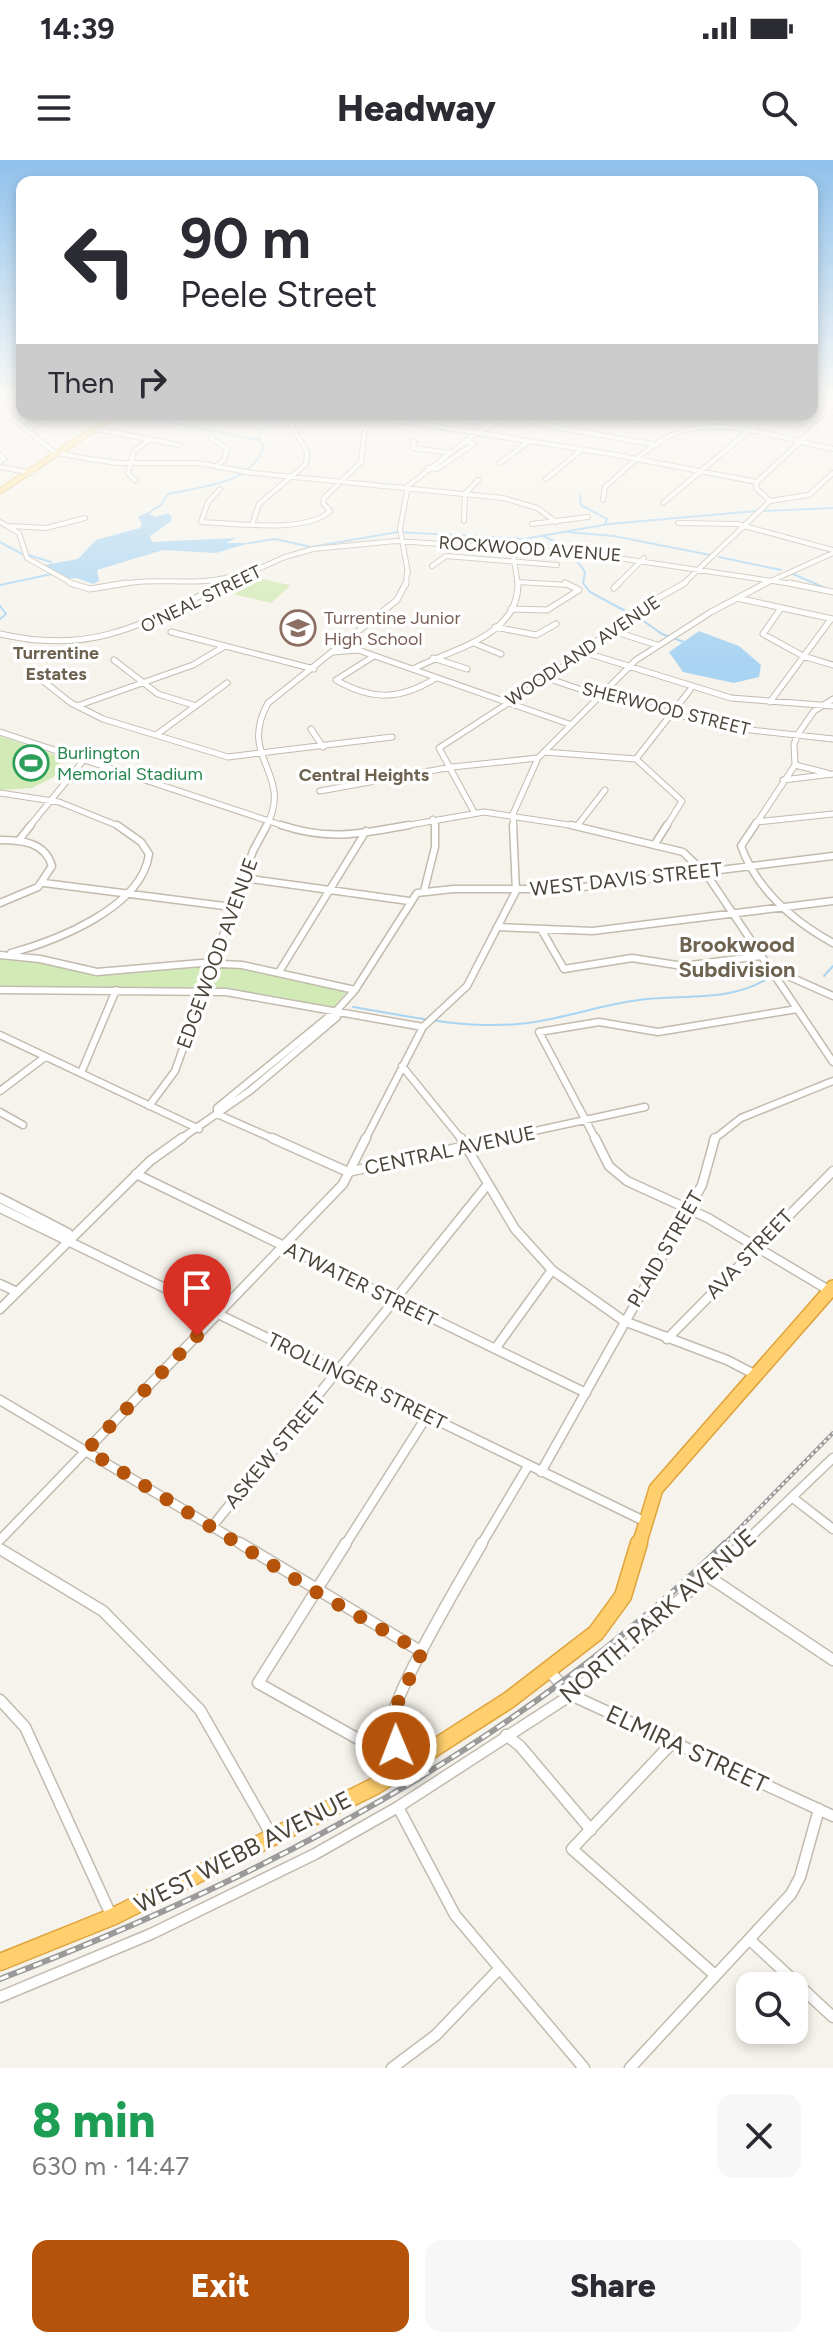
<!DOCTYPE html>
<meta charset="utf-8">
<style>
:root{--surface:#fff;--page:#f7f7f7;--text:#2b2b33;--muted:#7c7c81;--accent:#b45309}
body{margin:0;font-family:Figtree,sans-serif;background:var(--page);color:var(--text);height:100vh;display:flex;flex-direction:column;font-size:30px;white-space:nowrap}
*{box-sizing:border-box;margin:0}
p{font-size:26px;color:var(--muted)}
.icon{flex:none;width:44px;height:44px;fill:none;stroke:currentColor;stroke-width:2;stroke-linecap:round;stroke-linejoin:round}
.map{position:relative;height:1908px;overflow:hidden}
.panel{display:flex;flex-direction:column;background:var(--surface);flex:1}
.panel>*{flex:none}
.banner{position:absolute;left:16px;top:16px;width:802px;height:244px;border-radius:16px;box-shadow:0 4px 12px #0003;background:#fff;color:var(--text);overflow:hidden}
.fabs{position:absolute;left:736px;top:1812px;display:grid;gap:16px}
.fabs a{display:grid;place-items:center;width:72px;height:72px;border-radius:16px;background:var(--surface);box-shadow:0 4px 12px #0003;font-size:40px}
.pin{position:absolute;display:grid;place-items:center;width:68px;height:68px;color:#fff;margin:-82px -34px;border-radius:50% 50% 50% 0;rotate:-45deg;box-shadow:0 0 8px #0007}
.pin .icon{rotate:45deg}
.me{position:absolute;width:88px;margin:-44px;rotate:359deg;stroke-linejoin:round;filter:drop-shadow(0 0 6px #0008)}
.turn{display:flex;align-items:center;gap:28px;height:168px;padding:0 32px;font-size:36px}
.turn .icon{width:104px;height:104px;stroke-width:2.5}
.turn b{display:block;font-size:56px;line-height:68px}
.then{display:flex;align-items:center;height:76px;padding:0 32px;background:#0003;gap:16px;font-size:30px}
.round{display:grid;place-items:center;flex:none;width:84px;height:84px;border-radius:16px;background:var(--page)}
.head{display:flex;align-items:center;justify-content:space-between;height:136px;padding:0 32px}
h1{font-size:48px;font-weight:800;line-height:60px;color:#1e9e55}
.button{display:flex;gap:16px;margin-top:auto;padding:16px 32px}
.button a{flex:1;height:92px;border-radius:16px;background:var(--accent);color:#fff;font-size:32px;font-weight:800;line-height:92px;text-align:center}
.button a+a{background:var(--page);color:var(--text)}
.status{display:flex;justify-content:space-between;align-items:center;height:56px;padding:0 40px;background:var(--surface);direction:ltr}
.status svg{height:22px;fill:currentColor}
header{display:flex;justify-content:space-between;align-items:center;height:104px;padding:0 32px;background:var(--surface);font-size:36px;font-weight:800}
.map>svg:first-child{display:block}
</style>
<div class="status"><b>14:39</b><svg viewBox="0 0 49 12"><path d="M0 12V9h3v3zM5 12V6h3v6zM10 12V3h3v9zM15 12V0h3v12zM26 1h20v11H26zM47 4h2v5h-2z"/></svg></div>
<header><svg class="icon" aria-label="menu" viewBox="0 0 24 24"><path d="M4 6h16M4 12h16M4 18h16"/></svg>Headway<svg class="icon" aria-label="search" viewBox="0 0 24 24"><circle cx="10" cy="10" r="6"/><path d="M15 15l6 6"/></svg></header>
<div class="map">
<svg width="833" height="1908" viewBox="0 0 833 1908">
<rect width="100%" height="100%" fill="#f6f3ec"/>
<path fill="#d2eab5" d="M254,417L289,425L290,426L271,443L232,434Z
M0,576L61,597L59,614L32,628L0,630Z
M0,797L21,798L82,812L208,805L200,829L0,828Z
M216,805H242L348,830L334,847L209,828Z"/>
<path fill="#a9d4f2" d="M147,353L156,357L168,353L172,357L170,362L150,376L152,382L236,378L226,383H250L216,393L163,390L97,410L99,421L93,424L77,418L62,419L44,405L78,399L96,380L140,368L142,363L138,357Z
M699,471L739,486L761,505L759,517L734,523L683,512L669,492Z"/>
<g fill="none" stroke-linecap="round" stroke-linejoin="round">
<path stroke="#a9d4f2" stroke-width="2" d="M134,255L258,280L264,287C250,325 203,326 168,334L161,345L147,354
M259,279L260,271L283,254
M580,334L581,345L607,359L605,364
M763,351L833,348
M566,372L614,376L710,395
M543,376L567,387L585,412L583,423L590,432L629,453
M0,382L22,394
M249,383L275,379L311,387L398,372L524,379L609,364L756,351
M28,395L51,402
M719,397L781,410
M791,413L825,428
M0,425L52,414
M0,446L6,454L0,459
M635,455L662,474L684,482
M824,816L833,806
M353,847C407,856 463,869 518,864C559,861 598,845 639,840C683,834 731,843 770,817"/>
<defs>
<path id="minor-far4" d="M812,240L833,244
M0,248L54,292L83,298L118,303H198L253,313L503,338L537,348L556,362
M357,254L611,294L757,322
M446,254L487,265
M670,254L698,259L706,268
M511,255L554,267L658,285
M614,257L634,261L643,254
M180,258L187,254
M232,261L241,254
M96,269L179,285
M27,270L55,254
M211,278L227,289L224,300L216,306
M414,281L413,288L450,293
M0,295L4,299L0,302
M500,303L528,282
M0,307L32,313
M428,308L437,309L474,284L465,281
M546,319L581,290
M135,320L128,313L134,291L149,280
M757,322L833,251
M220,329L208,342L201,362C233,363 307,374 330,351L323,343L324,338L361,302L365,269L377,259
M603,340L605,327C626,309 648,285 674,274C722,254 785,280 833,289
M770,341L809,335L833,313
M663,343L769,254
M464,361L465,334L478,320
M0,362L19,373L27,398L75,425
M253,362L259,344L306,304L307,292L291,265L306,254
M678,363L737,364L833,390
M532,364L588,357
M11,366L46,368L85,358
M512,388L518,425
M432,406L446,396L557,405
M408,413L400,369L408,326L479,271L513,254
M517,422L569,425
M117,425C155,416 193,427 229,417
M222,425L285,397L313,389L396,381L591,394L799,425
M406,425L407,412
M617,425L644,398
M682,425L770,341L756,328L757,322
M762,425L833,393"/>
<path id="minor-far3" d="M70,423L90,429L126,423
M789,423L833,432
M614,428L619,423
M737,438L833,459
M781,448L763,474L803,496L833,505
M511,449L547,450L579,430L565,423
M495,467L536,475L556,464
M610,470L657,485
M171,472L314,509
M0,474C94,496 144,463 226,423
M474,483L501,494
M580,491L731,538L833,546
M333,492L358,490L569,564
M374,496L336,520C373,541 400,540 436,518
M433,498L467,509
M114,500L158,534L196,546
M413,509C451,489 519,477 518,423
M33,513L71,543L103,559L228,597L392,577
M547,518L597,535L733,568L833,579
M770,542L831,459
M77,546L193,505L225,486
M311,569L323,587
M0,572L287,667
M156,575L227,523
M544,592L636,599
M795,605L827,613
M783,620L833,614
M320,631L452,607L538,598
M0,633L59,642L121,667
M474,652L439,588L556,512L640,448L685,423
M433,659L435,667
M756,662L833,654
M577,666L605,630
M29,667L83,601
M266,667C295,613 237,599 268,543L397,440L406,423
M398,667L484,652L582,667
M514,667L513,654L538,598L636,500L711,452L766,423
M666,667L682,641L636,599L690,530
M754,667L795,605L794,584L798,574L814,551L833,539"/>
<path id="minor-far2" d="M281,665C329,681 360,674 409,665
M571,665L683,692L707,715L833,902
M755,665L741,686C757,730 793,761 833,783
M0,680C22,680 45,682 52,706L38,727L0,743
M19,680L31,665
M655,684L667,665
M243,718L409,741
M44,723L232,747
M424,731L435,687V665
M497,767L593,771L833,741
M541,769L564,809L632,798L683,806L761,796
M11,793C55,781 142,748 149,694L141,682L117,665
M0,795L40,799L97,812L201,803L242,805L355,830
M770,808L833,836
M279,812L366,671
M0,830L226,832L423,867
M0,875L199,969
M402,906L462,980
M81,913L116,830
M0,931L45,897
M149,946L175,911L253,691L267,665
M0,952L23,965
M217,954V948L337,850L355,830L417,733L453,729H567L833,696
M217,954L276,980
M179,980L251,930L337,857V850
M365,980L423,867L467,826L516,731L513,665
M493,980L645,947
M596,980L539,872L599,862L658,872L797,849
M713,980L741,958L833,921"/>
<path id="minor-far1" d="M272,978L348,1012L502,978
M461,978L515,1069L552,1110L624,1161L727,1200L756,1215
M595,978L609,1006L627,1021L708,1058L830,1131
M136,1014L586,1233
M0,1038L68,1073L71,1079
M0,1048L644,1361
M0,1124L17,1132
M0,1149L150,1001L182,978
M667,1179L833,1011
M495,1189L552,1110
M0,1240L243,1385
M541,1312L702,1025L715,978
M793,1338L833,1369
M211,1368L488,1024
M0,1380L343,1024L366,978
M345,1385L427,1256
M481,1385L528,1306
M742,1385L833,1298"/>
<path id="minor" d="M240,1383L422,1492
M346,1383L258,1523L369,1585L399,1595
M0,1389L103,1451L200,1550L272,1676
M709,1417L833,1500
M549,1511L571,1535L833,1656
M0,1540L25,1567L111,1755
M506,1575L520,1586L591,1670
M671,1584L572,1689L715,1815
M400,1596C397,1587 392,1576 391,1566C389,1539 465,1413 482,1383
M398,1647L455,1755L584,1908
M750,1780L833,1857
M0,1837L151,1774L315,1694L398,1647L571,1535L744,1383
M392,1908L436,1875L498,1810
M630,1908L791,1734L800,1717L819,1649"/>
<path id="major" d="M0,331L117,254"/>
<path id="highway-far1" d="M639,1385L656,1329L833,1127"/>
<path id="highway" d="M0,1802L112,1757L375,1626L509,1540L596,1473L623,1436L639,1383"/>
</defs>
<use href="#minor-far4" stroke="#c2bbae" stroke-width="6"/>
<use href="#minor-far3" stroke="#c2bbae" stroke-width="7"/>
<use href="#minor-far2" stroke="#c2bbae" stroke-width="9"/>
<use href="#minor-far1" stroke="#c2bbae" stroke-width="11"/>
<use href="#minor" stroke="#c2bbae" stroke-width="13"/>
<use href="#major" stroke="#e6c16a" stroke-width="7"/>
<use href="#highway-far1" stroke="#e0a43c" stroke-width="16"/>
<use href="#highway" stroke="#e0a43c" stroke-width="19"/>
<use href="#minor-far4" stroke="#fff" stroke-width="4"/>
<use href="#minor-far3" stroke="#fff" stroke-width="5"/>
<use href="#minor-far2" stroke="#fff" stroke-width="6"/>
<use href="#minor-far1" stroke="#fff" stroke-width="8"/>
<use href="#minor" stroke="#fff" stroke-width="10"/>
<use href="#major" stroke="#ffe39c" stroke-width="5"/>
<use href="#highway-far1" stroke="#ffcf6e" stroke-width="13"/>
<use href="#highway" stroke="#ffcf6e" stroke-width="16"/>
<defs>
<path id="rail-far1" d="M723,1385L833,1273"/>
<path id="rail" d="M0,1819C265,1717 520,1584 725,1383"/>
</defs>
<use href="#rail-far1" stroke="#9a9a9a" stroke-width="4"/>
<use href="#rail" stroke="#9a9a9a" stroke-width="6"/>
<use href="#rail-far1" stroke="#fff" stroke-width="2" stroke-dasharray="3" stroke-linecap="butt"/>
<use href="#rail" stroke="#fff" stroke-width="3" stroke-dasharray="9" stroke-linecap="butt"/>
</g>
<linearGradient id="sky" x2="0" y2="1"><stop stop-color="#8fc1ec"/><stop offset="0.47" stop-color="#fbfaf6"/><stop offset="1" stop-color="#fbfaf6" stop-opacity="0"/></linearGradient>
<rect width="833" height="504" fill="url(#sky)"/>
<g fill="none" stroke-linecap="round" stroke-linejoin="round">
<path stroke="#b45309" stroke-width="14" stroke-dasharray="0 25.2" d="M197,1176L87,1290L316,1432L422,1492L392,1555L396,1586"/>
</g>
<defs>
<symbol id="school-ring" viewBox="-11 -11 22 22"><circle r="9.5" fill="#fff" stroke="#8d6e63" stroke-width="1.5"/><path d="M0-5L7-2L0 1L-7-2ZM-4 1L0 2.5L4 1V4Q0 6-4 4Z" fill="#8d6e63"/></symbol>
<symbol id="stadium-ring" viewBox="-11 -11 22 22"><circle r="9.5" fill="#fff" stroke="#2e9e5b" stroke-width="1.5"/><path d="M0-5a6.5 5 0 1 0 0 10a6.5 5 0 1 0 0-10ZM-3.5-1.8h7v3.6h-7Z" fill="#2e9e5b"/></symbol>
</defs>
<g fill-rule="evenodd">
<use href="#school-ring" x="278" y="448" width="40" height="40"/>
<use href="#stadium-ring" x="11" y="583" width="40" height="40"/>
</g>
<g text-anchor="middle" stroke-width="7" stroke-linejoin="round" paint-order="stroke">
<g font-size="18" fill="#4b4439" stroke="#fff">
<text transform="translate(530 389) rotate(4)" y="6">ROCKWOOD AVENUE</text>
<text transform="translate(201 439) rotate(-26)" y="6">O'NEAL STREET</text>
<text transform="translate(583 491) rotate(-34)" y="6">WOODLAND AVENUE</text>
<text transform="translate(666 549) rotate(14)" y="6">SHERWOOD STREET</text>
</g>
<g font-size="18" fill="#785e54" stroke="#fff" text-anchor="start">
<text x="324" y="464">Turrentine Junior<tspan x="324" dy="21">High School</tspan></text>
</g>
<g font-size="18" font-weight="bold" fill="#6e6250" stroke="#fff">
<text x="56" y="499">Turrentine<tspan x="56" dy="21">Estates</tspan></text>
<text x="364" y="621">Central Heights</text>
</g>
<g font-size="18" fill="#27864d" stroke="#fff" text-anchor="start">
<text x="57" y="599">Burlington<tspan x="57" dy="21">Memorial Stadium</tspan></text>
</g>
<g font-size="20" fill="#4b4439" stroke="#fff">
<text transform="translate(626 719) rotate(-6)" y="7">WEST DAVIS STREET</text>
<text transform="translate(217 793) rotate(-70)" y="7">EDGEWOOD AVENUE</text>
<text transform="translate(450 990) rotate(-12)" y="7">CENTRAL AVENUE</text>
<text transform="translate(665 1089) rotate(-60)" y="7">PLAID STREET</text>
<text transform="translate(749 1094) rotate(-46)" y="7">AVA STREET</text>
<text transform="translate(361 1124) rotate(26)" y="7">ATWATER STREET</text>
<text transform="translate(357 1221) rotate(26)" y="7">TROLLINGER STREET</text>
<text transform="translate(275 1290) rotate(-50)" y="7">ASKEW STREET</text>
</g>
<g font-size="22" font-weight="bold" fill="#6e6250" stroke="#fff">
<text x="737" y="792">Brookwood<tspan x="737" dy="25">Subdivision</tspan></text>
</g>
<g font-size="24" fill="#4b4439" stroke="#fff">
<text transform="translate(658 1456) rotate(-41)" y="8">NORTH PARK AVENUE</text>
<text transform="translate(687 1589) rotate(25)" y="8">ELMIRA STREET</text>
<text transform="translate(243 1692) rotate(-27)" y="8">WEST WEBB AVENUE</text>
</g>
</g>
</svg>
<div class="fabs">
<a><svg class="icon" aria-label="search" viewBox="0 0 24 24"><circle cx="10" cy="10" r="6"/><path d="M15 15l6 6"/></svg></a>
</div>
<div class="pin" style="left:197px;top:1176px;background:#d93025"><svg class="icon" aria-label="arrive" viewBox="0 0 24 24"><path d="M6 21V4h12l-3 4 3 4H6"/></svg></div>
<svg class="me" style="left:396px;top:1586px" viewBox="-20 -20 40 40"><circle r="17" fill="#b45309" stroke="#fff" stroke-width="3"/><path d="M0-11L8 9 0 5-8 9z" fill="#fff"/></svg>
<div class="banner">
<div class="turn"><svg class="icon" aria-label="left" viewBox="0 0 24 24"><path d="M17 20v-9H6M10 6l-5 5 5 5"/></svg><div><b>90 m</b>Peele Street</div></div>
<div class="then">Then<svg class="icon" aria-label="right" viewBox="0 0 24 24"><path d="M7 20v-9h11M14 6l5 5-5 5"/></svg></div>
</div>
</div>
<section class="panel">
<div class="head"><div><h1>8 min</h1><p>630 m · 14:47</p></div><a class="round"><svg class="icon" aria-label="close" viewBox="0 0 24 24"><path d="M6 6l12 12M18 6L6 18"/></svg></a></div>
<div class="button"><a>Exit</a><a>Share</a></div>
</section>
